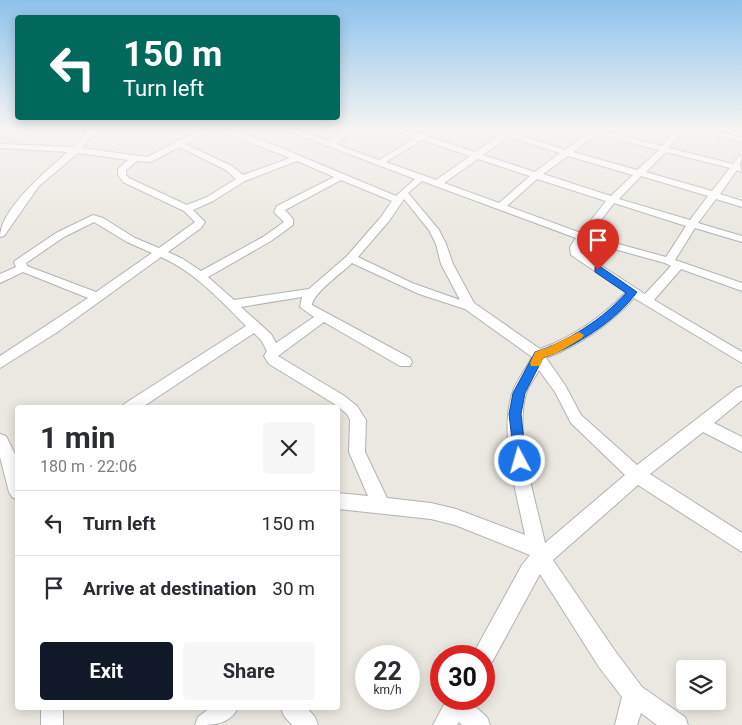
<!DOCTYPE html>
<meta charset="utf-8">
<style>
:root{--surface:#fff;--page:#f7f7f7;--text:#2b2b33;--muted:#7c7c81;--line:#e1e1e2;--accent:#111827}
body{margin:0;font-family:Roboto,sans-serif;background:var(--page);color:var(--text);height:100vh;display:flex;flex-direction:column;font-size:19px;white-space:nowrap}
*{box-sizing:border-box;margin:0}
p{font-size:16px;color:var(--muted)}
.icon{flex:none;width:28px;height:28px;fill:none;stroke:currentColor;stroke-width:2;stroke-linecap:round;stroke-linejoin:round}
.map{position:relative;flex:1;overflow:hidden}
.sheet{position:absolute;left:15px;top:405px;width:325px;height:305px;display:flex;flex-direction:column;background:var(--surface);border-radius:5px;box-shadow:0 2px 12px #0003}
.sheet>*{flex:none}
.banner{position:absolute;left:15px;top:15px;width:325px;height:105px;border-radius:5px;box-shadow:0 2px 12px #0003;background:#00695c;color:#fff;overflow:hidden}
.tools{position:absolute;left:676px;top:660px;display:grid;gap:10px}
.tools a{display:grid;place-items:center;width:50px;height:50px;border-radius:5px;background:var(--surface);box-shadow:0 2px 12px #0003;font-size:25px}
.speed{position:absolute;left:355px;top:645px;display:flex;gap:10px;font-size:25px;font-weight:700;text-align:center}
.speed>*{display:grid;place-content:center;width:65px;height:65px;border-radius:50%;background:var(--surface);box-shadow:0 2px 12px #0003;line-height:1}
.speed small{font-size:12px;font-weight:400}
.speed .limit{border:8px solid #d22;background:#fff;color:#111}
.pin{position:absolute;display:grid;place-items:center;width:42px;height:42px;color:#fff;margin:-51px -21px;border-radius:50% 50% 50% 0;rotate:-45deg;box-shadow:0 0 5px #0007}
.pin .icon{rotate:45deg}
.me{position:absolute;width:55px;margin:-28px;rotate:354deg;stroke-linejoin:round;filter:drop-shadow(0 0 4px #0008)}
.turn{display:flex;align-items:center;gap:18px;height:105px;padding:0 25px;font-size:22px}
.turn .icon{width:65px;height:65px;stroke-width:2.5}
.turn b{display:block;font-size:35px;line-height:42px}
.round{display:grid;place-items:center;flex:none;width:52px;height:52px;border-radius:5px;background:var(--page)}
.head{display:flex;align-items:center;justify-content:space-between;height:85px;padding:0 25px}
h1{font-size:30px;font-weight:700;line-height:38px}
.cta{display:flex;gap:10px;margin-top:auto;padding:10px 25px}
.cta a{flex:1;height:58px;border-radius:5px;background:var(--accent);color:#fff;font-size:20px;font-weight:700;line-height:58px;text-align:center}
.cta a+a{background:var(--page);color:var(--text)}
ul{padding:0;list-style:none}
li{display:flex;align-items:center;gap:15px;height:65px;padding:0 25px;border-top:1px solid var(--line)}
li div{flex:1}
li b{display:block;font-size:19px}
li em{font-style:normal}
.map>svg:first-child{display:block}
</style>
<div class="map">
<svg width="742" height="725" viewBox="0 0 742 725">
<rect width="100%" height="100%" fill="#ebe8e1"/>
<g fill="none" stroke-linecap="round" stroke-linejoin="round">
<defs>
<path id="minor" d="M90,129H98L82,148L147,157L201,129H211L185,144L232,166L243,175L290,158L216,129H228L274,145L396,196L415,179L283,129H294L327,141L348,129H358L335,144L379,160L415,138L393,129H405L421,134L429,129H439L428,137L475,152L501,134L488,129L506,131L515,129L513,133L565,150L590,132L585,129H598L662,146L676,129H684L669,148L733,164L739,156L742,155L740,166L742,172L737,170L720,194L742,201V207L716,199L698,223L742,236V242L695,228L675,260L742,283V291L681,269L654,300L742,352V363L634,298C610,324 580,345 546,358L565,385L581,415L637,465L737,388L742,386V400L714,423L742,437V452L703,432L650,474L742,533V552L638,485L553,560L615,651L642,687L685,717L688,725H657L641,713L637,725H615L622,697L599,667L540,574L491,664L484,666V656H472L522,565L530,555L455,525L431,519L338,509V493L368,496L349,452L350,420L347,414L333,403L269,364L264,356L267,351L261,340L254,333L141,408H122L124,404L246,326C220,300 195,272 161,257L56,333L0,368V356L88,298L23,272L0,283V274L16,267L14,262L16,260L56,233L93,215L103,218L135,238L159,248L195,222L184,211L123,182L118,175V169L128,160L78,153L39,186L4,236L0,237C0,209 47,170 68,152L0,148V144L74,147ZM597,134L659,150L637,170L573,152ZM508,137L560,153L535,172L483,155ZM422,140L470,156L436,180L386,162ZM179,147L226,170L236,179L207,197L187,205L129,178L126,175V170L137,161L151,162ZM666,152L730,168L712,191L646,172ZM568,156L633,175L611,196L543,174ZM478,159L523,174L530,176L499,203L444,183ZM297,161L334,177L277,206L274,212L284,222L263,237L201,271L183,259L168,252L201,228L205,222L193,210L213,201L245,181ZM641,176L708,196L690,220L619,199ZM537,179L606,201L581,233L507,206ZM341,180L392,201L381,217L347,256L309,289L234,300L208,277L271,241L293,225V219L285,210ZM422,181L576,238L570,247L571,255L626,292C602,317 573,337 540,349L474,303L453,264L446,244L439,230L408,193ZM404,199L429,230L436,244L441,264L460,300L412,283L358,257L389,221ZM614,203L686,226L666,257L589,236ZM94,222L127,242L152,253L96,292L27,266L26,263L64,237ZM585,241L665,263L671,266L645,294L580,252V247ZM352,263L419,294L465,309L532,357C526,369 516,381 512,394C499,435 517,494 525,535L456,509L431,503L387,498L365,452L366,420L357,406L343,395L278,356L324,322L400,366H410L412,362L410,358L312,305C313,293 343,272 352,263ZM302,297L300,307L314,317L276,343L271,334L241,307ZM539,370L555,392L571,423L625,475L545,543C536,501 514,435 526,394C528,386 535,378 539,370Z
M691,129H705L742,138V142Z
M0,434L6,436L18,460V500L12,497L9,492L0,457Z
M447,699H471L470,702L487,717L490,725H462L459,722L457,725H433Z
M41,708H63V725H41Z
M210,708H238C229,725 214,725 195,725L198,717Z
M281,708H307L315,717L318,725H292L284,716Z"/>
</defs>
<use href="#minor" stroke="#afb2b5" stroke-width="2"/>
<use href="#minor" fill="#fff" fill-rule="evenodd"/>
</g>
<linearGradient id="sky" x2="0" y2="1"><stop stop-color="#8ec2ec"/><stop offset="0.56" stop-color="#f6f5f2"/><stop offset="1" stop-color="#f6f5f2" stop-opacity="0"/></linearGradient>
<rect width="742" height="231" fill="url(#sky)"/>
<path fill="#1a73e8" stroke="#114b97" d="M595,267H601L637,292C617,320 575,347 543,358L525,393L521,414L526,461L524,465L520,467L515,465L509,414L513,393L535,352C567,342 603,319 626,293L595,272Z"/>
<path fill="#f59e0b" d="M579,332L584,335L582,338L557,353L543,358L540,366H531L530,363L535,352L549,347Z"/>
</svg>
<div class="tools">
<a><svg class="icon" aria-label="layers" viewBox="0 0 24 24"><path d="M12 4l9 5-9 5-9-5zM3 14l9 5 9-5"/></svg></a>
</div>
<div class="speed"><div>22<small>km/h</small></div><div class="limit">30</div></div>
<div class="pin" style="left:598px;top:270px;background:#d93025"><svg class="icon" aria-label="arrive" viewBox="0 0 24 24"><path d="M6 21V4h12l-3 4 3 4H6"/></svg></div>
<svg class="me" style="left:520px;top:461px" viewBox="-20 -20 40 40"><circle r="17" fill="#1a73e8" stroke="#fff" stroke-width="3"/><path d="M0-11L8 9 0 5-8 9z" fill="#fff"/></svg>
<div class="banner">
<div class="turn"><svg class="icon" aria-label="left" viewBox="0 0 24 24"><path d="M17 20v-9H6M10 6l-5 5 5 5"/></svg><div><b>150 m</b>Turn left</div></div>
</div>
<section class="sheet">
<div class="head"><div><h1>1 min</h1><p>180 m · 22:06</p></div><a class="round"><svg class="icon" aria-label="close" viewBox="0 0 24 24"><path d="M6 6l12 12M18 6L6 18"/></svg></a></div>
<ul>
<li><svg class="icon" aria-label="left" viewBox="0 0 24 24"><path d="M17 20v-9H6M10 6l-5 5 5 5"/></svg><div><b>Turn left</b></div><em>150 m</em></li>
<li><svg class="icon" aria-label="arrive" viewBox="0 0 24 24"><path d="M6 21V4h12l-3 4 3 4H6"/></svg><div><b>Arrive at destination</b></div><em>30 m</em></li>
</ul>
<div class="cta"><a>Exit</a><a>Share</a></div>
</section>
</div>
